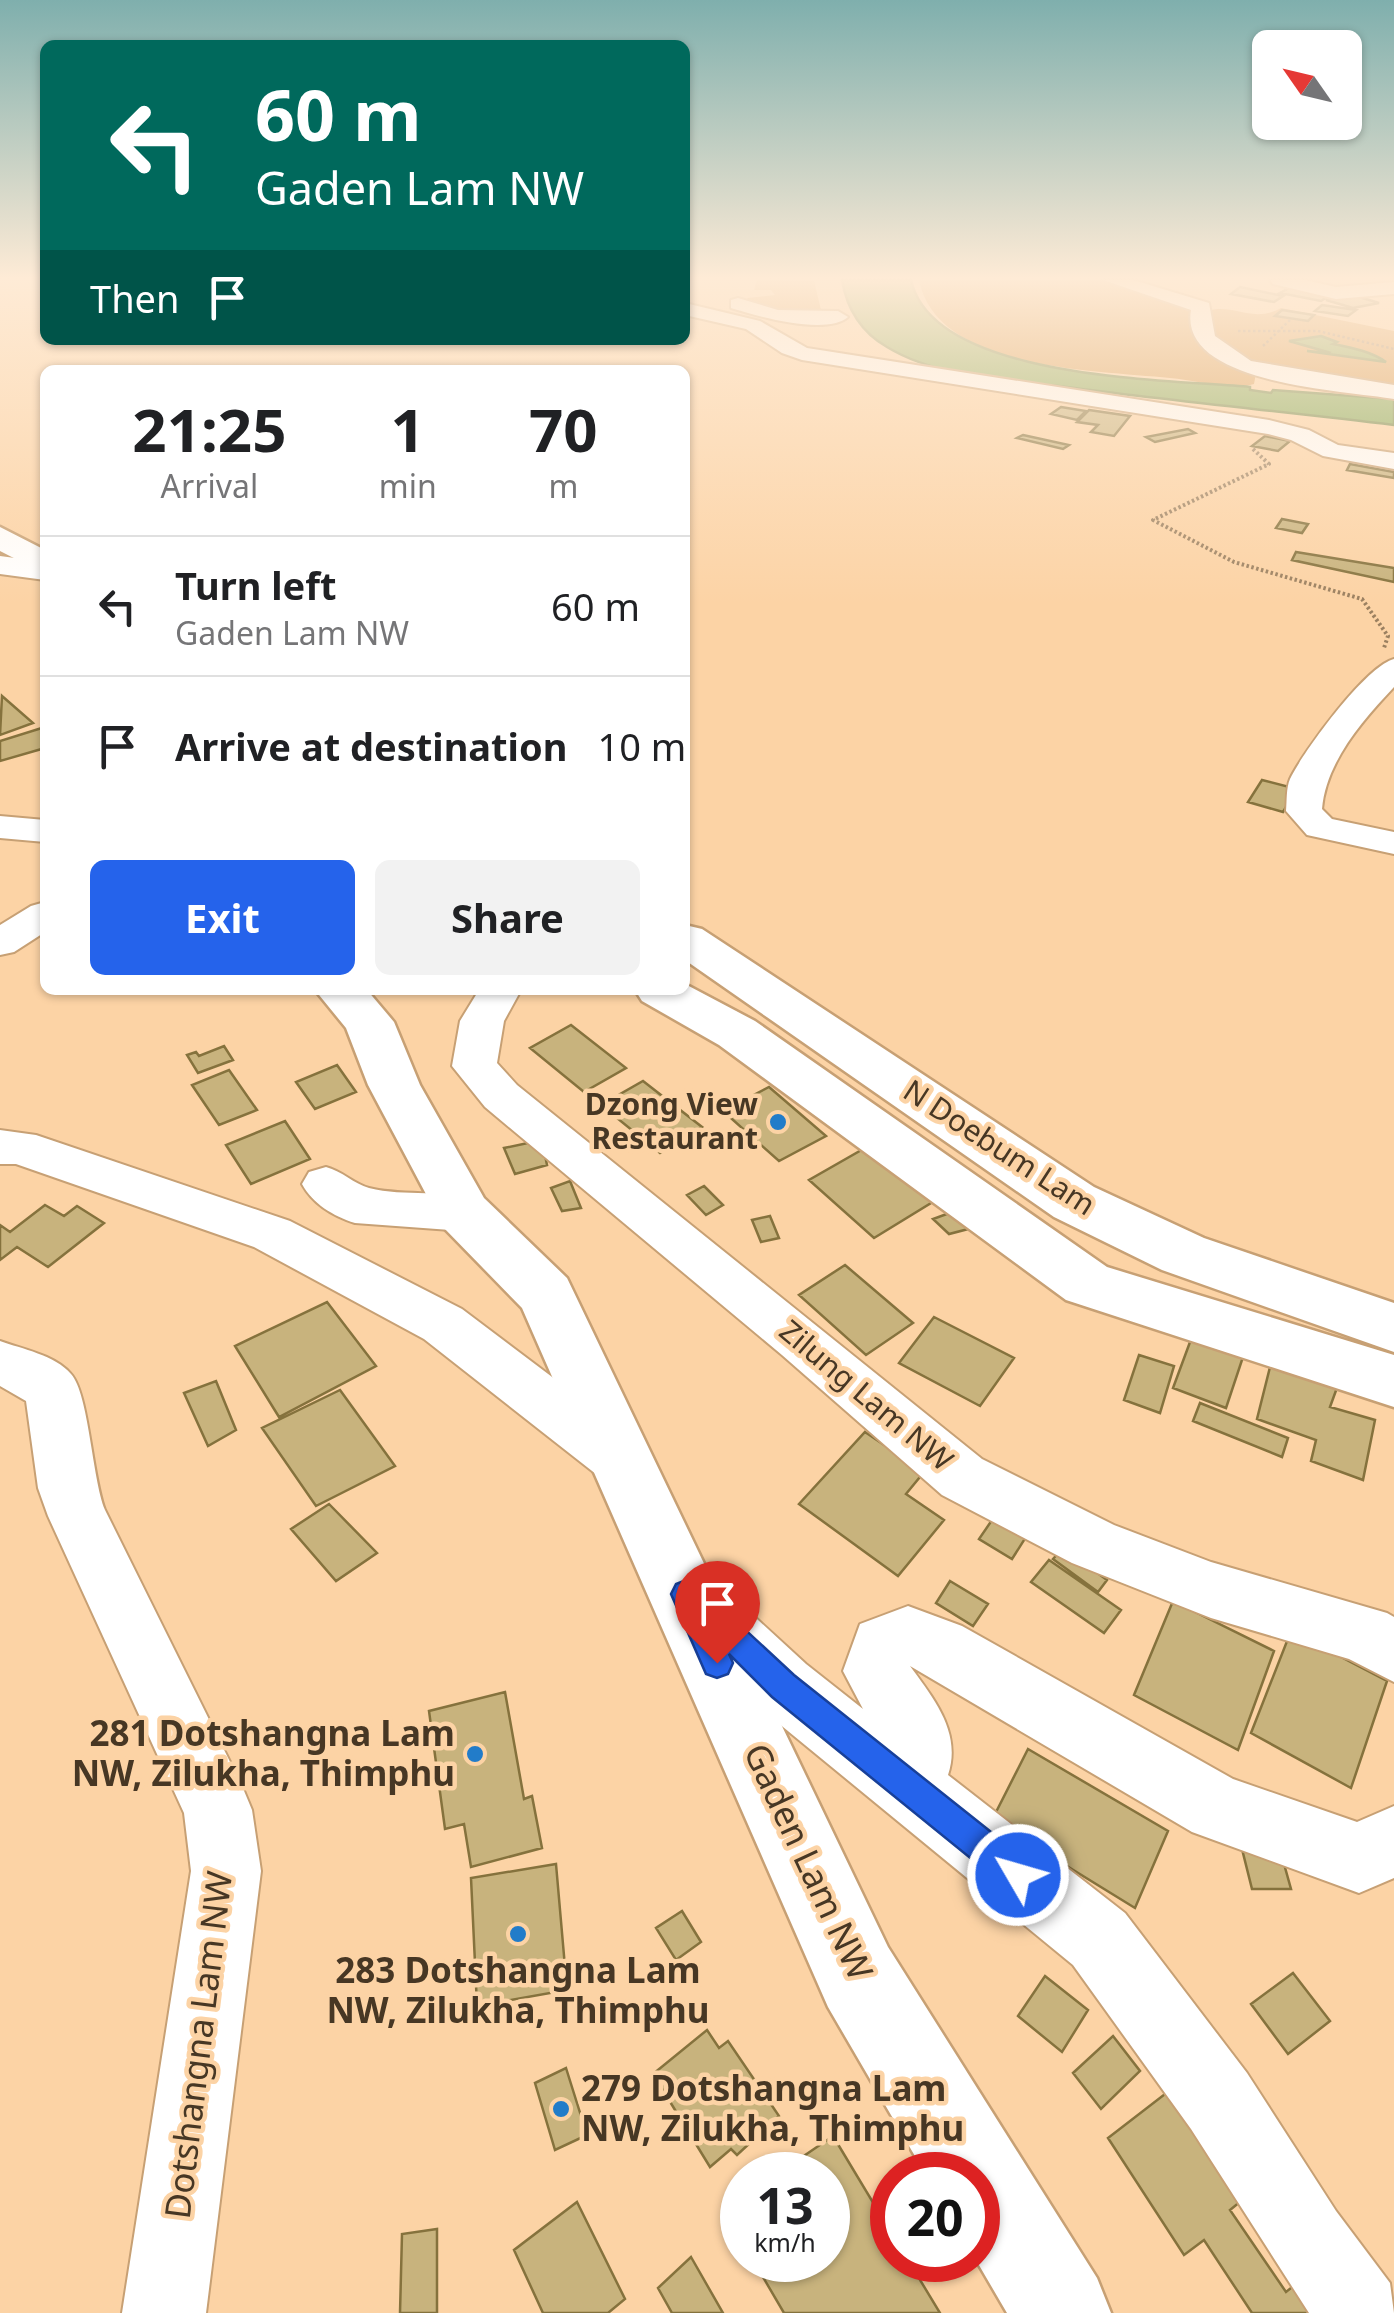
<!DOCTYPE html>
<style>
:root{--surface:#fff;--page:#f2f2f2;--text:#202124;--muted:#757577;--line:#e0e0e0;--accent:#2563eb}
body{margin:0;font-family:"Noto Sans",sans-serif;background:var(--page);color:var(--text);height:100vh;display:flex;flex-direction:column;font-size:38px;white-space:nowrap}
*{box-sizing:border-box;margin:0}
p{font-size:32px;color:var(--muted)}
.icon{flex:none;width:55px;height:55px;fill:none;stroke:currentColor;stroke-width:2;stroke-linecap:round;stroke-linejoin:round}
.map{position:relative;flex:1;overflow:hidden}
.details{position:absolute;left:40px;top:365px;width:650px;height:630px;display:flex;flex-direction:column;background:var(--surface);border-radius:15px;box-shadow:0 2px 8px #0004}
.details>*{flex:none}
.hud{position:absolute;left:40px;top:40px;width:650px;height:305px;border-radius:15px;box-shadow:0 2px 8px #0004;background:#00695c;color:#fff;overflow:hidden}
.needle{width:65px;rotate:304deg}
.buttons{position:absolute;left:1252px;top:30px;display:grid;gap:20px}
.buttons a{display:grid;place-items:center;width:110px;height:110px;border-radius:15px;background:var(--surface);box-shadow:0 2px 8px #0004;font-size:50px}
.speed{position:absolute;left:720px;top:2152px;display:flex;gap:20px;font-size:50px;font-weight:700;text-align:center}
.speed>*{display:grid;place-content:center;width:130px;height:130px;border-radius:50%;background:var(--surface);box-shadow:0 2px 8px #0004;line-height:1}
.speed small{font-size:25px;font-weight:400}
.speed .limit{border:15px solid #d22;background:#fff;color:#111}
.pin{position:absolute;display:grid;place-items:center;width:85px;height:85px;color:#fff;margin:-102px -42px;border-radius:50% 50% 50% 0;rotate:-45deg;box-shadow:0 0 10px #0007}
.pin .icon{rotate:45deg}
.me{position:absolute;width:110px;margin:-55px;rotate:308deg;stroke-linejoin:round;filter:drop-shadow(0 0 8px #0008)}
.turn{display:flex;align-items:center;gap:35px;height:210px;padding:0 50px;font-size:45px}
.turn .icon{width:130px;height:130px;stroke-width:2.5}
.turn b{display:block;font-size:70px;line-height:85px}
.then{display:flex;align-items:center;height:95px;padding:0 50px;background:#0003;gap:20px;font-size:38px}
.eta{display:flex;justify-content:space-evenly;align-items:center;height:170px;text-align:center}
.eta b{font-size:60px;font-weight:700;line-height:70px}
.cta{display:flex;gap:20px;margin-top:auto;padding:20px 50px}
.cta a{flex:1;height:115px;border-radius:15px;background:var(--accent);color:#fff;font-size:40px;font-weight:700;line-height:115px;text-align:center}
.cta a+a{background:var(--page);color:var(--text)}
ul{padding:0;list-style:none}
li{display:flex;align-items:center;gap:30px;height:140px;padding:0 50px;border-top:2px solid var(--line)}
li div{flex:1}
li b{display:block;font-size:38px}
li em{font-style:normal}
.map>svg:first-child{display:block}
</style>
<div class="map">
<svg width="1394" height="2313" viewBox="0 0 1394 2313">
<rect width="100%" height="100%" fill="#fcd3a5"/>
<path fill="#d79b53" d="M757,280L814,281L822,314L753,310L747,298L775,295L771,290H754Z
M919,280H1100L1199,307L1200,344L1213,355L1256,373L1254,384C1232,391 1195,380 1170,378C1097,370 937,371 919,280Z
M1281,308L1394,331V390L1268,370L1211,344L1207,311C1234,303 1252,324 1281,308Z"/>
<path fill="#81a855" stroke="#708646" stroke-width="2.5" d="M842,280H911C933,380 1167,379 1250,387V390L1271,393L1273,390L1394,399V425C1285,412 1175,401 1066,387C1008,380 938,378 887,347C861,332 847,310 842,280Z
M1321,336L1337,342L1333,344C1354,348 1372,352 1386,362L1307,351L1331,353L1289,341Z"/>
<path fill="#c8b37d" stroke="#85723d" stroke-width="2.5" d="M1240,287L1283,296L1274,302L1231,294Z
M1291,287L1332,294L1321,301L1280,293Z
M1353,295L1379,303L1353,308L1326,300Z
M1322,305L1356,310L1348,316L1315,311Z
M1282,310L1314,315L1308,321L1275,316Z
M1061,407L1086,411L1077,420L1051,414Z
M1089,410L1130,416L1114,436L1091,432L1098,425L1077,422Z
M1188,429L1195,433L1155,442L1146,437Z
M1023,435L1069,445L1063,449L1017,438Z
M1265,436L1290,441L1278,451L1252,446Z
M1350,464L1394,472V478L1347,470Z
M1282,519L1308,524L1302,533L1276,528Z
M1296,552L1394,568V582L1292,560Z
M2,696L33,723L0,735Z
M45,727V748L0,761V741Z
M1262,780L1297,789L1283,812L1248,802Z
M571,1025L626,1068L584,1092L530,1048Z
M224,1046L233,1060L198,1073L187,1055L196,1052L199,1056Z
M337,1065L356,1092L315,1109L296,1082Z
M229,1070L257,1110L219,1125L192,1085Z
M643,1081L702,1127L660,1153L601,1105Z
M769,1087L826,1136L779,1161L723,1111Z
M285,1121L310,1159L251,1184L226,1145Z
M542,1140L547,1165L515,1174L504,1148Z
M879,1140L944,1195L874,1238L809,1180Z
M570,1181L581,1208L562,1211L551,1188Z
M704,1186L723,1205L706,1215L687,1195Z
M45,1205L64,1216L77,1206L104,1223L48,1267L17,1247L0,1260V1225L10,1232Z
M955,1211L972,1228L949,1234L933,1219Z
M770,1216L779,1238L761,1242L752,1220Z
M845,1265L913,1323L866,1355L799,1295Z
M327,1302L376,1366L279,1417L235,1346Z
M934,1317L1014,1358L980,1406L899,1363Z
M1193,1334L1244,1354L1226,1408L1173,1388Z
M1139,1355L1174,1366L1160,1413L1124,1400Z
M1271,1363L1338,1385L1330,1407L1375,1420L1363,1480L1311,1461L1316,1440L1257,1419Z
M216,1381L236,1430L208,1446L184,1393Z
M340,1390L395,1466L316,1506L262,1428Z
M1200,1403L1288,1438L1282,1457L1193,1421Z
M865,1432L924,1472L906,1494L944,1520L898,1576L799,1504Z
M329,1504L377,1553L336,1581L291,1529Z
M1001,1507L1033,1526L1012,1559L979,1539Z
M1063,1548L1107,1580L1098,1592L1053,1559Z
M1049,1560L1121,1610L1104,1633L1031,1582Z
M950,1581L988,1604L973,1626L936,1603Z
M1173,1601L1274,1651L1238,1750L1134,1695Z
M1291,1631L1387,1681L1351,1788L1251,1733Z
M505,1692L524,1799L532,1796L542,1848L471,1867L464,1824L445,1829L429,1711Z
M1028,1749L1168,1831L1135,1908L992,1820Z
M1241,1845L1279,1846L1291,1889H1252Z
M556,1864L567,1990L477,2006L471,1878Z
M682,1911L701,1942L676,1960L656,1928Z
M1293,1973L1330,2021L1288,2054L1251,2004Z
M1045,1976L1088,2010L1062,2052L1018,2016Z
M707,2030L719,2048L728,2041L779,2116L737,2155L731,2149L710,2167L653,2074Z
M1113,2036L1140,2071L1101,2109L1073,2073Z
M566,2068L587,2135L555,2150L535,2083Z
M1178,2084L1252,2192L1230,2210L1286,2292L1301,2280L1324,2313H1252L1204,2240L1184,2255L1108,2138Z
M833,2136L892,2234V2260H908L940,2313H784L753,2260H828V2175H776Z
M742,2198V2243L724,2211Z
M577,2202L625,2299L608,2313H543L514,2250Z
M437,2229V2313H400L402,2234Z
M691,2257L723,2313H672L658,2288Z"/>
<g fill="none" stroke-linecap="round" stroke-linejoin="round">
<defs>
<path id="minor" d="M1103,280H1133L1209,303L1215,336L1251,361L1394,385V399C1345,390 1178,385 1191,310Z
M1270,280H1305L1336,287L1394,282V294L1336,299L1273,284Z
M738,298L778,310L838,311L848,317C826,336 757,316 731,308V300Z
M685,303L760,321L807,348L1269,420L1309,430L1338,445L1394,453V469L1323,456L1291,440L1268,434L802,360L782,353L746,329L685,315Z
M0,556L45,562V580L0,574Z
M1394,659V687C1362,721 1326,762 1322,809L1332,819L1394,832V854L1307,835L1286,811C1287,801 1286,788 1290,779C1303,752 1366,666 1394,659Z
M0,816L45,820V842L0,838Z
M45,902V932L14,952L0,955V925L31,906Z
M479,990H521L504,1021L497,1063L517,1085L982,1459L1114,1525L1211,1562L1387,1613L1394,1617V1682L1349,1659L1211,1618L1072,1563L942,1495L782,1355L485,1107L452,1066L460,1021Z
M0,1130L36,1135L290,1221L462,1309L641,1444L650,1461L641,1478L621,1485L601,1478L424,1339L254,1247L16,1164H0Z
M326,1167C342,1171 354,1184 369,1188C405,1197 445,1189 481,1200L489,1213L481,1226L464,1231L355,1223C333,1216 313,1204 302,1184L309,1172Z
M0,1341C22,1349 55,1355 71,1374C89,1394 92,1478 105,1510L242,1786L252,1810L261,1871L206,2313H122L191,1871L184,1813L48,1516L38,1488L26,1401L0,1386Z
M699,1577L721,1586L806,1664L863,1709L843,1671L860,1624L908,1606L962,1626L1233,1779L1357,1822L1394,1806V1878L1359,1893L1192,1832L910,1666C934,1699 962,1733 948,1775L1125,1913L1247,2073L1336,2211L1390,2283L1394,2313H1309L1191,2129L1073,1965L760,1708L677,1626L668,1606L677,1586Z"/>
<path id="major" d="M0,527L45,550V574L0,551Z
M685,925L702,929L1094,1187L1204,1238L1394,1303V1352L1162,1270L1054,1217L685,960Z
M685,984L755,1021L1107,1267L1394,1355V1407L1066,1300L719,1045L642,1001L635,990H685Z
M315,990H367L394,1022L420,1085L484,1198L567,1278L888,1947L1097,2278L1111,2313H1007L976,2260L978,2175H926L828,2007L522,1308L444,1228L368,1085L346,1028Z"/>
</defs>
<use href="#minor" stroke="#c7a074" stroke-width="4"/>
<use href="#major" stroke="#c7a074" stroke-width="5"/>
<path stroke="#9b8060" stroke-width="2.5" stroke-dasharray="2.5 2.5" stroke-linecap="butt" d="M1238,331H1318L1394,349
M1263,346L1290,320"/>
<path stroke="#9b8060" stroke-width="4" stroke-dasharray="2.5 2.5" stroke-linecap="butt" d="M1253,449L1269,464L1153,520L1234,562L1362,599L1388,636L1384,648"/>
<use href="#minor" fill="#fff" fill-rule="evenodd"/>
<use href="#major" fill="#fff" fill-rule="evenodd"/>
</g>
<linearGradient id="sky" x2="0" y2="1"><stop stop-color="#7fafad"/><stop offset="0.46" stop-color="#feebd6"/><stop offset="1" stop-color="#feebd6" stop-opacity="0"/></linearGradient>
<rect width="1394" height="604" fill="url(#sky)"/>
<path fill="#2563eb" stroke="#184099" stroke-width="2.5" d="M686,1580L696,1584L794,1675L1030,1863L1035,1875L1030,1887L1018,1892L1006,1887L772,1697L729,1654L733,1663L728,1674L717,1678L706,1674L671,1594L676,1584Z"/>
<g fill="#227cc9" stroke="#fcd3a5" stroke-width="4">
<circle cx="778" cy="1122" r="10"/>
<circle cx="475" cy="1754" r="10"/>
<circle cx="518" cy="1934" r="10"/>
<circle cx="561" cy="2109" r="10"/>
</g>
<g text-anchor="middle" stroke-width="9" stroke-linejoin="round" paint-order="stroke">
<g font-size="30" font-weight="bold" fill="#473724" stroke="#fcd3a5" text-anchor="end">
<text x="758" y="1115">Dzong View<tspan x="758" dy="34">Restaurant</tspan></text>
</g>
<g font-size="30" fill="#473724" stroke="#fcd3a5">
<text transform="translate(999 1148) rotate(33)" y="10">N Doebum Lam</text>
<text transform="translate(866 1396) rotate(40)" y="10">Zilung Lam NW</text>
</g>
<g font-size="35" font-weight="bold" fill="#473724" stroke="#fcd3a5" text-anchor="end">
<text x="455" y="1746">281 Dotshangna Lam<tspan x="455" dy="40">NW, Zilukha, Thimphu</tspan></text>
<text x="518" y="1983" text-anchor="middle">283 Dotshangna Lam<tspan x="518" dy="40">NW, Zilukha, Thimphu</tspan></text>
<text x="581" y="2101" text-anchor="start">279 Dotshangna Lam<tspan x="581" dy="40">NW, Zilukha, Thimphu</tspan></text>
</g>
<g font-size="35" fill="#473724" stroke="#fcd3a5">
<text transform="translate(808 1862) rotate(65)" y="12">Gaden Lam NW</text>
<text transform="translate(199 2045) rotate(-83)" y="12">Dotshangna Lam NW</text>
</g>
</g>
</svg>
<div class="buttons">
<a><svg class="needle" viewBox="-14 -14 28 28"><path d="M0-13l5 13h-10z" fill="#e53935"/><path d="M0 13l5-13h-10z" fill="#757577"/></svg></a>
</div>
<div class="speed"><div>13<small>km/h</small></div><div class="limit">20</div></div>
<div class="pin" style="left:717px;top:1663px;background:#d93025"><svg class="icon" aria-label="arrive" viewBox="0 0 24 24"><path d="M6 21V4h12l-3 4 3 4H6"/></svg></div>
<svg class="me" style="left:1018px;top:1875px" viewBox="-20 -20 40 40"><circle r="17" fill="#2563eb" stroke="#fff" stroke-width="3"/><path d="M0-11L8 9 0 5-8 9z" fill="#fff"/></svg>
<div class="hud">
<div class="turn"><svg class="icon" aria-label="left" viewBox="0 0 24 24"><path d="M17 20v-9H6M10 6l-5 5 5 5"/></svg><div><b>60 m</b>Gaden Lam NW</div></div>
<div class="then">Then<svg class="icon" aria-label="arrive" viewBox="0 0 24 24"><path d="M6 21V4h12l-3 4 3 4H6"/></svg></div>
</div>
<section class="details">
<div class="eta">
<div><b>21:25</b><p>Arrival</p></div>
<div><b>1</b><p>min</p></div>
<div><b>70</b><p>m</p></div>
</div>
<ul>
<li><svg class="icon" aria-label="left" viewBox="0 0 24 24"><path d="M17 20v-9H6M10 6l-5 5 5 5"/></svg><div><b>Turn left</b><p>Gaden Lam NW</p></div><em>60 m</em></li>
<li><svg class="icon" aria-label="arrive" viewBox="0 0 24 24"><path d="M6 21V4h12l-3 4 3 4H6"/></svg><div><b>Arrive at destination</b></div><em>10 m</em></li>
</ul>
<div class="cta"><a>Exit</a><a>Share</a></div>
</section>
</div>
